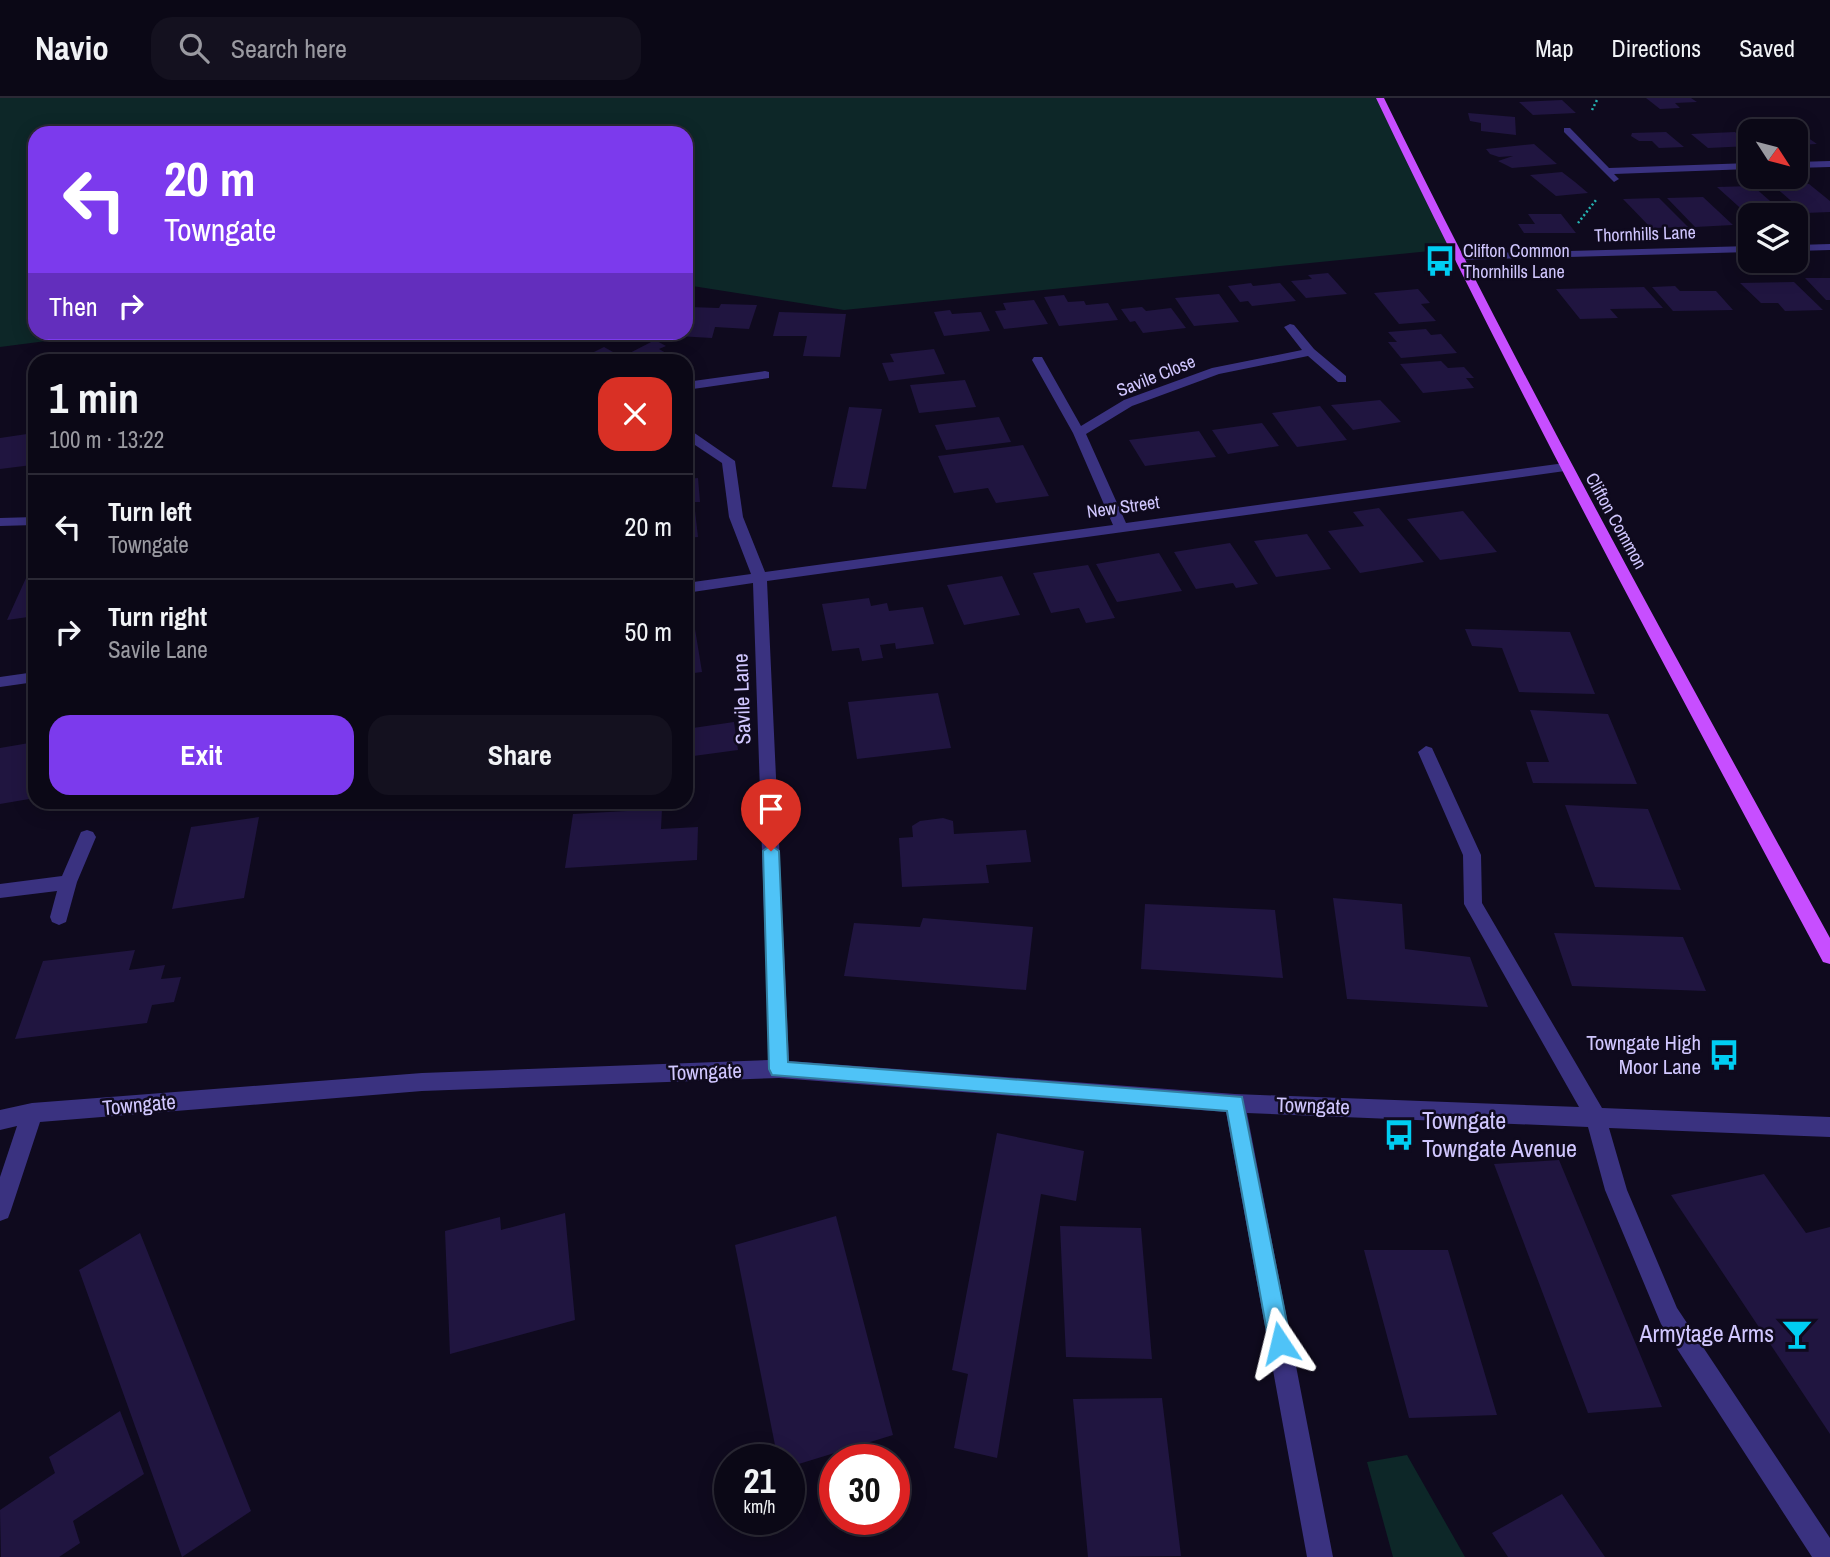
<!DOCTYPE html>
<meta charset="utf-8">
<style>
:root{--surface:#0b0816;--page:#14111f;--text:#f1f3f6;--muted:#9a9aa1;--line:#2b2935;--accent:#7c3aed}
body{margin:0;font-family:"Archivo Narrow",sans-serif;background:var(--page);color:var(--text);height:100vh;display:flex;flex-direction:column;font-size:26px;white-space:nowrap}
*{box-sizing:border-box;margin:0}
p{font-size:23px;color:var(--muted)}
.icon{flex:none;width:38px;height:38px;fill:none;stroke:currentColor;stroke-width:2;stroke-linecap:round;stroke-linejoin:round}
.map{position:relative;flex:1;overflow:hidden}
.drawer{position:absolute;left:28px;top:256px;width:665px;height:455px;display:flex;flex-direction:column;background:var(--surface);border-radius:21px;box-shadow:0 4px 18px #0003,0 0 0 2px var(--line)}
.drawer>*{flex:none}
.guide{position:absolute;left:28px;top:28px;width:665px;height:214px;border-radius:21px;box-shadow:0 4px 18px #0003,0 0 0 2px var(--line);background:#7c3aed;color:#fff;overflow:hidden}
.needle{width:46px;rotate:126deg}
.tools{position:absolute;left:1738px;top:21px;display:grid;gap:14px}
.tools a{display:grid;place-items:center;width:70px;height:70px;border-radius:14px;background:var(--surface);box-shadow:0 4px 18px #0003,0 0 0 2px var(--line);font-size:35px}
.speed{position:absolute;left:714px;top:1346px;display:flex;gap:14px;font-size:35px;font-weight:700;text-align:center}
.speed>*{display:grid;place-content:center;width:91px;height:91px;border-radius:50%;background:var(--surface);box-shadow:0 4px 18px #0003,0 0 0 2px var(--line);line-height:1}
.speed small{font-size:18px;font-weight:400}
.speed .limit{border:10px solid #d22;background:#fff;color:#111}
.pin{position:absolute;display:grid;place-items:center;width:60px;height:60px;color:#fff;margin:-72px -30px;border-radius:50% 50% 50% 0;rotate:-45deg;box-shadow:0 0 7px #0007}
.pin .icon{rotate:45deg}
.me{position:absolute;width:77px;margin:-38px;rotate:350deg;stroke-linejoin:round;filter:drop-shadow(0 0 5px #0008)}
.turn{display:flex;align-items:center;gap:24px;height:147px;padding:0 21px;font-size:32px}
.turn .icon{width:91px;height:91px;stroke-width:2.5}
.turn b{display:block;font-size:49px;line-height:60px}
.then{display:flex;align-items:center;height:66px;padding:0 21px;background:#0003;gap:14px;font-size:26px}
.round{display:grid;place-items:center;flex:none;width:74px;height:74px;border-radius:21px;background:var(--page)}
.overview{display:flex;align-items:center;justify-content:space-between;height:119px;padding:0 21px}
h1{font-size:42px;font-weight:700;line-height:52px}
.action{display:flex;gap:14px;margin-top:auto;padding:14px 21px}
.action a{flex:1;height:80px;border-radius:21px;background:var(--accent);color:#fff;font-size:28px;font-weight:700;line-height:80px;text-align:center}
.action a+a{background:var(--page);color:var(--text)}
ul{padding:0;list-style:none}
li{display:flex;align-items:center;gap:21px;height:105px;padding:0 21px;border-top:2px solid var(--line)}
li div{flex:1}
li b{display:block;font-size:26px}
li em{font-style:normal}
header{display:flex;align-items:center;gap:42px;box-sizing:border-box;height:98px;padding:0 35px;background:var(--surface);border-bottom:2px solid var(--line)}
header strong{font-size:33px}
nav{display:flex;gap:38px;margin-inline-start:auto;font-size:24px}
.search{width:490px;height:63px;background:var(--page);display:flex;align-items:center;gap:18px;box-sizing:border-box;padding:0 24px;border-radius:21px;color:var(--muted);font-size:26px}
.map>svg:first-child{display:block}
</style>
<header>
<strong>Navio</strong>
<div class="search"><svg class="icon" aria-label="search" viewBox="0 0 24 24"><circle cx="10" cy="10" r="6"/><path d="M15 15l6 6"/></svg>Search here</div>
<nav><a>Map</a><a>Directions</a><a>Saved</a></nav>
</header>
<div class="map">
<svg width="1830" height="1459" viewBox="0 0 1830 1459">
<rect width="100%" height="100%" fill="#0f0a1e"/>
<path fill="#0d2728" d="M0,0H1380L1457,159L1430,153L844,212L686,187V35H35V234L108,235L0,249Z
M1407,1357L1465,1459H1393L1367,1364Z"/>
<path fill="#201540" d="M1646,0H1691L1697,4L1675,5L1680,10L1660,11Z
M1562,2L1576,15L1533,17L1519,4Z
M1468,15L1515,19L1516,37L1481,33V25L1470,23Z
M1796,33H1798L1817,46L1796,47Z
M1666,34L1684,49L1659,50L1652,43H1639L1631,38L1632,35Z
M1735,34L1750,48L1708,50L1691,36Z
M1534,46L1557,66L1512,70L1498,63L1513,58L1499,59L1490,56L1486,51Z
M1562,74L1575,84L1588,95L1556,98L1530,77Z
M1809,86L1830,103V114L1805,115L1773,87Z
M1753,88L1785,116L1748,117L1717,89Z
M1703,99L1733,127L1695,129L1667,100Z
M1659,100L1688,129L1651,130L1623,101Z
M1528,116H1561L1576,135H1524L1518,126H1535Z
M1328,175L1347,196L1306,200L1291,183L1312,181L1308,177Z
M1805,180H1830V202H1826Z
M1794,184L1823,212L1785,213L1778,205H1761L1740,185Z
M1251,185L1253,188L1280,185L1296,203L1252,208L1248,203L1240,204L1228,188Z
M1675,188L1680,193H1716L1733,212L1673,213L1652,189Z
M1644,189L1663,210L1610,211L1618,220L1580,221L1556,191Z
M1418,191L1430,205L1421,206L1436,223L1399,226L1374,195Z
M1219,196L1239,224L1194,228L1175,200Z
M1064,197L1068,204L1084,203L1086,207L1108,205L1118,222L1059,228L1044,199Z
M1034,202L1048,226L1004,231L995,213L1006,212L1003,205Z
M721,206L757,207L749,231L715,229L712,240L677,238L679,234H686L689,209L719,210Z
M1142,209L1146,213L1171,210L1186,230L1143,235L1135,223L1130,224L1121,211Z
M950,212L952,216L981,214L990,233L944,238L934,214Z
M779,214L846,216L840,259L803,258L807,238H773Z
M1426,231L1431,237L1441,236L1457,255L1401,260L1388,244H1397L1388,234Z
M655,242L666,248L659,251L671,258L662,262H583L591,258L588,257L604,249L622,259Z
M934,251L945,276L889,283L882,265L894,264L890,256Z
M1441,263L1448,270L1464,269L1474,280H1466L1474,290L1423,295L1400,266Z
M965,282L976,309L919,315L910,287Z
M1380,302L1401,324L1353,332L1331,307Z
M1320,308L1347,342L1297,349L1272,315Z
M849,309L882,311L866,391L832,389Z
M999,319L1011,344L946,352L935,327Z
M1262,325L1279,348L1228,356L1212,332Z
M1199,333L1216,359L1145,368L1129,342Z
M27,336L26,339L35,338V361L32,367L0,371V340Z
M1023,347L1049,398L996,405L988,390L954,395L938,358Z
M698,380L700,404H694L698,439L686,440V381Z
M1379,410L1424,464L1360,475L1328,433L1364,428L1353,414Z
M1463,413L1497,454L1440,462L1407,421Z
M1307,436L1331,471L1276,479L1254,443Z
M1230,445L1258,486L1236,490L1233,485L1196,491L1174,454Z
M1159,455L1182,493L1117,504L1096,466Z
M1088,467L1115,520L1086,525L1079,510L1051,515L1033,475Z
M31,469H35V518L7,522Z
M1002,478L1020,517L964,527L947,487Z
M869,500L871,508L887,505L889,513L923,509L934,546L896,551L895,545L880,547L883,560L862,563L859,550L832,553L822,506Z
M695,531L702,574L686,576V533Z
M1465,531L1570,534L1595,596L1519,594L1502,550L1472,548Z
M938,595L951,650L857,661L848,604Z
M1530,612L1608,616L1637,686L1533,685L1526,664H1549Z
M734,624L738,652L686,659V631Z
M35,644V700L0,706V650Z
M1565,707L1648,711L1681,792L1595,789Z
M662,711L661,731L698,729L697,762L565,770L573,716Z
M259,719L244,800L172,811L191,729Z
M943,720L953,723L954,736L1026,732L1031,764L986,767L989,785L902,789L899,740L913,739L912,728L920,723Z
M1333,800L1402,806L1405,851L1470,859L1488,909L1347,901Z
M1145,806L1275,812L1283,880L1141,871Z
M923,820L1033,829L1026,892L844,878L854,825L920,829Z
M1554,835L1683,839L1706,893L1572,888Z
M135,852L129,872L165,867L161,881L181,879L174,904L152,907L147,925L15,941L43,863Z
M997,1035L1084,1053L1076,1103L1041,1096L997,1360L954,1350L968,1276L952,1272Z
M1559,1062L1662,1309L1588,1315L1494,1066Z
M1764,1076L1806,1135L1830,1129V1336L1671,1097Z
M565,1115L575,1222L450,1256L445,1133L500,1119L501,1132Z
M836,1118L893,1337L789,1369V1362H778L735,1147Z
M1060,1128L1141,1130L1152,1261L1066,1259Z
M140,1135L251,1413L182,1459L79,1172Z
M1364,1152H1448L1497,1317L1409,1320Z
M1162,1300L1181,1458L1088,1459L1073,1301Z
M120,1313L144,1376L73,1423L80,1445L59,1459H1L0,1412L55,1375L49,1359Z
M1562,1396L1605,1459H1508L1492,1435Z"/>
<g fill="none" stroke-linecap="round" stroke-linejoin="round">
<path stroke="#25b5b4" stroke-width="2.5" stroke-dasharray="2 2.5" stroke-linecap="butt" d="M1592,12L1598,0
M1578,125L1596,102"/>
<path fill="#3a3280" fill-rule="evenodd" d="M1564,30H1570L1609,70L1750,65V71L1614,76L1619,81L1614,84L1564,34Z
M1830,63V69L1796,70V64Z
M1830,146V152L1796,153V147Z
M1750,148V154L1457,162L1452,159L1457,156Z
M1290,226L1294,227L1314,251L1346,278V284H1338L1308,258L1219,276L1132,308L1086,336L1126,425L1565,365L1572,369L1565,373L767,483L789,963L1235,996L1579,1009L1464,806L1463,757L1418,654L1426,648L1432,650L1481,757L1482,805L1602,1010L1830,1019V1039L1609,1030L1627,1092L1677,1210L1830,1440V1459H1812L1661,1226L1605,1092L1588,1029L1247,1015L1333,1459H1307L1226,1014L779,980L422,993L40,1024L11,1112L8,1120L0,1123V1079L17,1028L0,1032V1012L32,1005L422,975L769,962L753,485L686,495V485L751,476L729,419L722,365L686,341V326L691,327L693,334L735,363L743,419L765,474L1113,427L1073,335L1032,262L1034,259H1042L1081,328L1124,302L1212,270L1302,252L1284,229Z
M765,273L769,274V280L686,292V284Z
M35,419V427L0,428V420Z
M35,574V584L0,589V579Z
M87,732L93,734L96,739L77,784L66,824L59,827L52,824L50,819L57,793L0,800V786L62,778L81,734Z"/>
<path fill="#c74eff" fill-rule="evenodd" d="M1376,0H1384C1524,285 1677,562 1830,840V866L1823,864C1670,578 1516,293 1376,0Z"/>
</g>
<path fill="#4fc3f7" stroke="#337fa1" stroke-width="2" d="M771,747L779,753L788,964L1242,999L1291,1245L1287,1253L1280,1256L1272,1253L1269,1245L1227,1013L772,977L769,971L763,753Z"/>
<defs>
<symbol id="bus-bare" viewBox="-9 -9 18 18"><path d="M-5-6H5V4H4V6H2V4H-2V6H-4V4H-5ZM-3.5-4V0h7V-4ZM-3.5 1.2v1.5H-2V1.2ZM2 1.2v1.5H3.5V1.2Z" fill="#00cdf2" stroke="#0f0a1e" stroke-width="2.5" paint-order="stroke"/></symbol>
<symbol id="bar-bare" viewBox="-9 -9 18 18"><path d="M-6-5H6L.8 .8V4.5H3.5V6h-7V4.5H-.8V.8Z" fill="#00cdf2" stroke="#0f0a1e" stroke-width="2.5" paint-order="stroke"/></symbol>
</defs>
<g fill-rule="evenodd">
<use href="#bus-bare" x="1418" y="141" width="44" height="44"/>
<use href="#bus-bare" x="1702" y="935" width="44" height="44"/>
<use href="#bus-bare" x="1377" y="1015" width="44" height="44"/>
<use href="#bar-bare" x="1775" y="1214" width="44" height="44"/>
</g>
<g text-anchor="middle" stroke-width="5" stroke-linejoin="round" paint-order="stroke">
<g font-size="18" fill="#d1c7ff" stroke="#0f0a1e">
<text transform="translate(1645 136) rotate(-2)" y="6">Thornhills Lane</text>
<text transform="translate(1156 278) rotate(-22)" y="6">Savile Close</text>
<text transform="translate(1123 409) rotate(-8)" y="6">New Street</text>
<text transform="translate(1616 423) rotate(61)" y="6">Clifton Common</text>
</g>
<g font-size="18" fill="#d1c7ff" stroke="#0f0a1e" text-anchor="start">
<text x="1463" y="159">Clifton Common<tspan x="1463" dy="21">Thornhills Lane</tspan></text>
</g>
<g font-size="21" fill="#d1c7ff" stroke="#0f0a1e">
<text transform="translate(742 601) rotate(-92)" y="7">Savile Lane</text>
<text transform="translate(705 974) rotate(-2)" y="7">Towngate</text>
<text transform="translate(139 1007) rotate(-5)" y="7">Towngate</text>
<text transform="translate(1313 1008) rotate(2)" y="7">Towngate</text>
</g>
<g font-size="21" fill="#d1c7ff" stroke="#0f0a1e" text-anchor="end">
<text x="1701" y="952">Towngate High<tspan x="1701" dy="24">Moor Lane</tspan></text>
</g>
<g font-size="24" fill="#d1c7ff" stroke="#0f0a1e" text-anchor="start">
<text x="1422" y="1031">Towngate<tspan x="1422" dy="28">Towngate Avenue</tspan></text>
<text x="1774" y="1244" text-anchor="end">Armytage Arms</text>
</g>
</g>
</svg>
<div class="tools">
<a><svg class="needle" viewBox="-14 -14 28 28"><path d="M0-13l5 13h-10z" fill="#e53935"/><path d="M0 13l5-13h-10z" fill="#9a9aa1"/></svg></a>
<a><svg class="icon" aria-label="layers" viewBox="0 0 24 24"><path d="M12 4l9 5-9 5-9-5zM3 14l9 5 9-5"/></svg></a>
</div>
<div class="speed"><div>21<small>km/h</small></div><div class="limit">30</div></div>
<div class="pin" style="left:771px;top:753px;background:#d93025"><svg class="icon" aria-label="arrive" viewBox="0 0 24 24"><path d="M6 21V4h12l-3 4 3 4H6"/></svg></div>
<svg class="me" style="left:1280px;top:1245px" viewBox="-20 -20 40 40"><path d="M0-17L14 15 0 8-14 15z" fill="#4fc3f7" stroke="#fff" stroke-width="4"/></svg>
<div class="guide">
<div class="turn"><svg class="icon" aria-label="left" viewBox="0 0 24 24"><path d="M17 20v-9H6M10 6l-5 5 5 5"/></svg><div><b>20 m</b>Towngate</div></div>
<div class="then">Then<svg class="icon" aria-label="right" viewBox="0 0 24 24"><path d="M7 20v-9h11M14 6l5 5-5 5"/></svg></div>
</div>
<section class="drawer">
<div class="overview"><div><h1>1 min</h1><p>100 m · 13:22</p></div><a class="round" style="background:#d93025;color:#fff"><svg class="icon" aria-label="close" viewBox="0 0 24 24"><path d="M6 6l12 12M18 6L6 18"/></svg></a></div>
<ul>
<li><svg class="icon" aria-label="left" viewBox="0 0 24 24"><path d="M17 20v-9H6M10 6l-5 5 5 5"/></svg><div><b>Turn left</b><p>Towngate</p></div><em>20 m</em></li>
<li><svg class="icon" aria-label="right" viewBox="0 0 24 24"><path d="M7 20v-9h11M14 6l5 5-5 5"/></svg><div><b>Turn right</b><p>Savile Lane</p></div><em>50 m</em></li>
</ul>
<div class="action"><a>Exit</a><a>Share</a></div>
</section>
</div>
